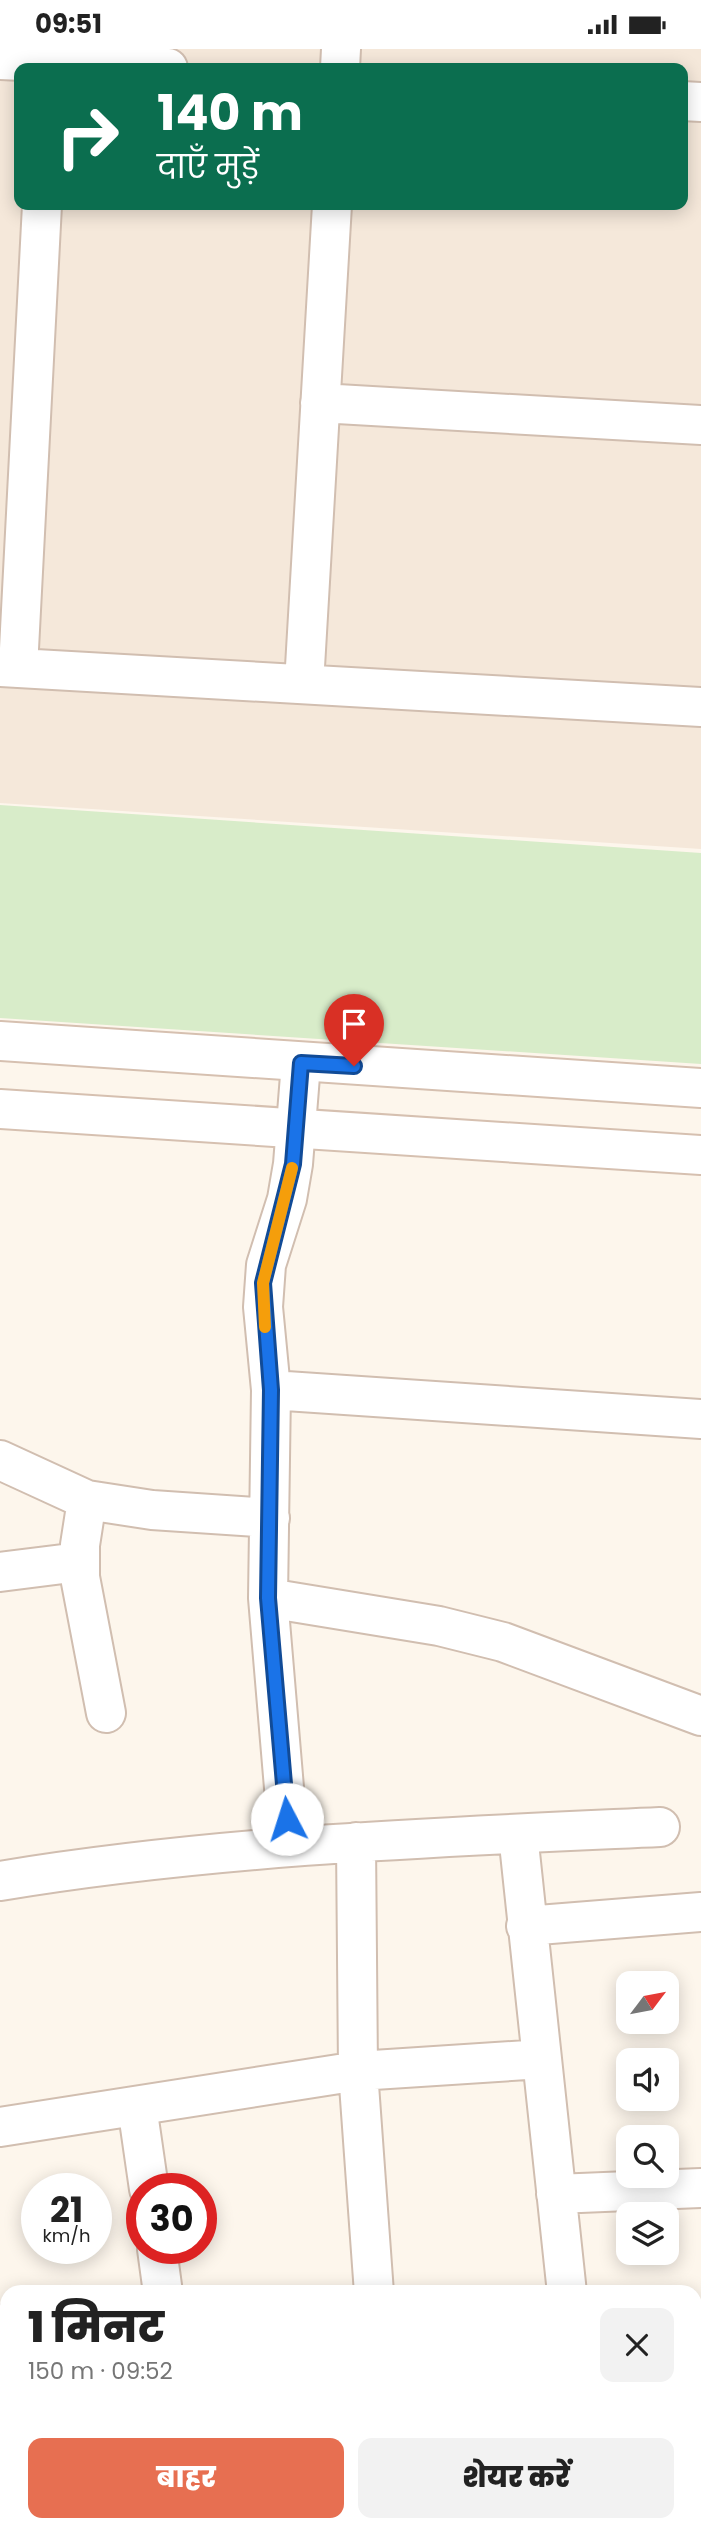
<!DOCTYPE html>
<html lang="hi">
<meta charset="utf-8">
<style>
:root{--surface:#fff;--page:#f2f2f2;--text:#222;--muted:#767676;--accent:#e76f51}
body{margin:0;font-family:Poppins,"Noto Sans Devanagari",sans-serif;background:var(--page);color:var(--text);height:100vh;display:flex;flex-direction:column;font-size:26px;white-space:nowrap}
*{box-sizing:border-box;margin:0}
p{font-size:23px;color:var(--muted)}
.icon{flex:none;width:38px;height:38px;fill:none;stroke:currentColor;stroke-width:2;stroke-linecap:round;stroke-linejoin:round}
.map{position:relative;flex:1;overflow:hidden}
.sheet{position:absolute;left:0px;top:2236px;width:702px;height:247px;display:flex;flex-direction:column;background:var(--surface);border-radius:21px 21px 0 0;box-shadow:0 4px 18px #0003}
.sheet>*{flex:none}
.hud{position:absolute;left:14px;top:14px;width:674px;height:147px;border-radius:14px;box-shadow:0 4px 18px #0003;background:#0b6e4f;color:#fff;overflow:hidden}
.needle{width:46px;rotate:58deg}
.fabs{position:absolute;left:616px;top:1922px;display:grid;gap:14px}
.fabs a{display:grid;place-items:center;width:63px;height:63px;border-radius:14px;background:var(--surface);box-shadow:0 4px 18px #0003;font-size:35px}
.speed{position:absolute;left:21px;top:2124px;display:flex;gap:14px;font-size:35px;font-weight:700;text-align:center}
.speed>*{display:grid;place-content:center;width:91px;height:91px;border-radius:50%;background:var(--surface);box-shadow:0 4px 18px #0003;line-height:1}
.speed small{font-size:18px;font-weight:400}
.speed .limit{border:10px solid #d22;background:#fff;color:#111}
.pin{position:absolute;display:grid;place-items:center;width:60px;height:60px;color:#fff;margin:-72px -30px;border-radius:50% 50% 50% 0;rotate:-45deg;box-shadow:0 0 7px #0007}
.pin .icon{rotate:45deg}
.me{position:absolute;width:77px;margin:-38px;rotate:355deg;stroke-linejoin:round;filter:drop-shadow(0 0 5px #0008)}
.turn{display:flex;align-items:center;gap:24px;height:147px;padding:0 28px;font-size:32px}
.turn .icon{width:91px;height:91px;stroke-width:2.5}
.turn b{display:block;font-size:49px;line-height:60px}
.round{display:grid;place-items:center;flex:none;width:74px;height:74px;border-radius:14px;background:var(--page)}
.headline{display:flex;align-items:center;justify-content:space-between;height:119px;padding:0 28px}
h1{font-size:42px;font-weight:800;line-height:52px}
.button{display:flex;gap:14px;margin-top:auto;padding:14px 28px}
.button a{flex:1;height:80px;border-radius:14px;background:var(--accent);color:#fff;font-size:28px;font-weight:800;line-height:80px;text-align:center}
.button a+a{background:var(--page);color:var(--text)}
.status{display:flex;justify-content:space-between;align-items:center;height:49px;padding:0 35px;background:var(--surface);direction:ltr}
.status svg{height:19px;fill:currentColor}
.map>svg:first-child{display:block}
</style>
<div class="status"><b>09:51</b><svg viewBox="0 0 49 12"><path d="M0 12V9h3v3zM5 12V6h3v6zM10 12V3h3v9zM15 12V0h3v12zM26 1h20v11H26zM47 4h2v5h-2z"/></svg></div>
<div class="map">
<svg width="701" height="2482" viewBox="0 0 701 2482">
<rect width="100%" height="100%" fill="#fdf6ec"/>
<path fill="#f5e8da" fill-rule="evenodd" d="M0,0H701V800L0,754ZM19,19H682V156H19Z"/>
<path fill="#d8ecc9" d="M0,756L701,804V1015L0,969Z"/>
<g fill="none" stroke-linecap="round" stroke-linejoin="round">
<defs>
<path id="street" d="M0,11L168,19
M340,19L341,0
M682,52L701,53
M320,354L701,376
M0,618L701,658
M18,619L42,156
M304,635L332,156
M271,1341L701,1370
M0,1411L87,1451L152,1461L270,1469
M87,1451L80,1496V1528L106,1664
M0,1523L79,1513
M268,1549L439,1577L503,1593L701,1667
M518,1785L567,2244
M356,1793L358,2022L374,2244
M289,1798L268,1549L271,1341L263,1258L266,1216L287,1150L293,1115L301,1014
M0,1832C218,1796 440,1788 660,1778
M526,1877L701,1863
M137,2057L149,2140
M0,2078L358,2022L542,2010
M556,2145L701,2139
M157,2200L163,2244
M0,2276L7,2275
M0,2371L7,2369
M191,2476L192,2482
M396,2476V2482
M591,2476L592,2482
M279,2482L291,2480"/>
<path id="secondary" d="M0,992L701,1039
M0,1060L701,1106"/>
</defs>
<use href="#street" stroke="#d1beb0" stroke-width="42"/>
<use href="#secondary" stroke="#d6c0b0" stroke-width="42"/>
<use href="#street" stroke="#fff" stroke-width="38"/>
<use href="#secondary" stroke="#fff" stroke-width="38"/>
</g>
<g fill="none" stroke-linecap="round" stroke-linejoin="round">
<defs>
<path id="route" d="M287,1770L268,1549L271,1341L263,1234L293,1115L301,1014L354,1017"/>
</defs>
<use href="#route" stroke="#114b97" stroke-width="18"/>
<use href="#route" stroke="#1a73e8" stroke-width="12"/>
<path stroke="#f59e0b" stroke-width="12" d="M265,1278L263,1234L292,1119"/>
</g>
</svg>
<div class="fabs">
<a><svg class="needle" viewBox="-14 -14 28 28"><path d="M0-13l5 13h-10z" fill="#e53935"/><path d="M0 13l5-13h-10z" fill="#767676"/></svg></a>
<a><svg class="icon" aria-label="sound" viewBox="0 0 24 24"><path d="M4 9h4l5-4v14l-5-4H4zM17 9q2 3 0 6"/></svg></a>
<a><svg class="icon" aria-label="search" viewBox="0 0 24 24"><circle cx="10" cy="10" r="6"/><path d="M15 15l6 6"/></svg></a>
<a><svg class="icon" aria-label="layers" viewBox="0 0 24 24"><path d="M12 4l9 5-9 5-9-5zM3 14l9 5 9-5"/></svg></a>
</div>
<div class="speed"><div>21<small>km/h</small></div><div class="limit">30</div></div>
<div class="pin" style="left:354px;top:1017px;background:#d93025"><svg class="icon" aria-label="arrive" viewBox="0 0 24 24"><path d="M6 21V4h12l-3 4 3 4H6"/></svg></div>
<svg class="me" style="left:287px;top:1770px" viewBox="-20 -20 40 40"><circle r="19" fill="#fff"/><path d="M0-13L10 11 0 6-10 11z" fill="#1a73e8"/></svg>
<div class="hud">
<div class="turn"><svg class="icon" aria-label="right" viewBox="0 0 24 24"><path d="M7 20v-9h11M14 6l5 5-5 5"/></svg><div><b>140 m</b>दाएँ मुड़ें</div></div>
</div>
<section class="sheet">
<div class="headline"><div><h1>1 मिनट</h1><p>150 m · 09:52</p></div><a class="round"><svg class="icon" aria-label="close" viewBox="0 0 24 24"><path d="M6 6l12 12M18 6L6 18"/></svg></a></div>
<div class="button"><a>बाहर</a><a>शेयर करें</a></div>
</section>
</div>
